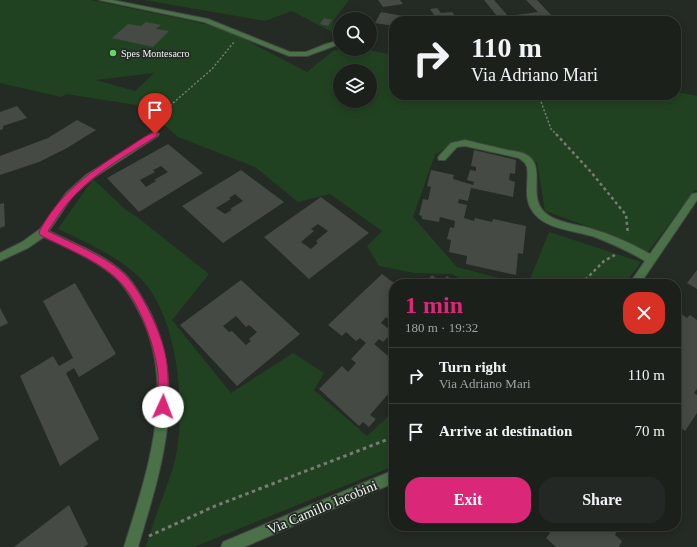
<!DOCTYPE html>
<meta charset="utf-8">
<style>
:root{--surface:#1b201b;--page:#242824;--text:#f1f3f6;--muted:#a0a3a3;--line:#393e3a;--accent:#db2777}
body{margin:0;font-family:"Times New Roman",serif;background:var(--page);color:var(--text);height:100vh;display:flex;flex-direction:column;font-size:15px;white-space:nowrap}
*{box-sizing:border-box;margin:0}
p{font-size:13px;color:var(--muted)}
.icon{flex:none;width:22px;height:22px;fill:none;stroke:currentColor;stroke-width:2;stroke-linecap:round;stroke-linejoin:round}
.map{position:relative;flex:1;overflow:hidden}
.drawer{position:absolute;left:389px;top:279px;width:292px;height:252px;display:flex;flex-direction:column;background:var(--surface);border-radius:16px;box-shadow:0 2px 10px #0003,0 0 0 1px var(--line)}
.drawer>*{flex:none}
.guide{position:absolute;left:389px;top:16px;width:292px;height:84px;border-radius:16px;box-shadow:0 2px 10px #0003,0 0 0 1px var(--line);background:#1b201b;color:var(--text);overflow:hidden}
.buttons{position:absolute;left:333px;top:12px;display:grid;gap:8px}
.buttons a{display:grid;place-items:center;width:44px;height:44px;border-radius:50%;background:var(--surface);box-shadow:0 2px 10px #0003,0 0 0 1px var(--line);font-size:20px}
.pin{position:absolute;display:grid;place-items:center;width:34px;height:34px;color:#fff;margin:-41px -17px;border-radius:50% 50% 50% 0;rotate:-45deg;box-shadow:0 0 4px #0007}
.pin .icon{rotate:45deg}
.me{position:absolute;width:44px;margin:-22px;rotate:2deg;stroke-linejoin:round;filter:drop-shadow(0 0 3px #0008)}
.turn{display:flex;align-items:center;gap:14px;height:84px;padding:0 16px;font-size:18px}
.turn .icon{width:52px;height:52px;stroke-width:2.5}
.turn b{display:block;font-size:28px;line-height:34px}
.round{display:grid;place-items:center;flex:none;width:42px;height:42px;border-radius:16px;background:var(--page)}
.headline{display:flex;align-items:center;justify-content:space-between;height:68px;padding:0 16px}
h1{font-size:24px;font-weight:600;line-height:30px;color:var(--accent)}
.primary-button{display:flex;gap:8px;margin-top:auto;padding:8px 16px}
.primary-button a{flex:1;height:46px;border-radius:16px;background:var(--accent);color:#fff;font-size:16px;font-weight:600;line-height:46px;text-align:center}
.primary-button a+a{background:var(--page);color:var(--text)}
ul{padding:0;list-style:none}
li{display:flex;align-items:center;gap:12px;height:56px;padding:0 16px;border-top:1px solid var(--line)}
li div{flex:1}
li b{display:block;font-size:15px}
li em{font-style:normal}
.map>svg:first-child{display:block}
</style>
<div class="map">
<svg width="697" height="547" viewBox="0 0 697 547">
<rect width="100%" height="100%" fill="#242a24"/>
<path fill="#214220" fill-rule="evenodd" d="M0,0H91L187,20L225,29L307,72L334,50L363,49L394,55V95H676V92L697,96V191L695,190L648,252L600,231L545,211L537,162L478,142L456,141L435,155L413,217L457,267L521,284H469L452,274L414,273L379,266L367,246L382,231L330,194L298,202L255,167L178,137L143,106L66,94L61,97L0,83ZM340,71H370V101H340ZM154,73L135,91L96,80Z
M144,0H349L334,20L332,32L292,11L265,21Z
M93,179L126,210L137,217L209,274L172,320L231,393L293,353L324,373L314,390L367,436L394,411V466L194,547H146C147,540 151,532 153,524C160,504 168,484 174,464C187,415 179,326 147,286C128,261 86,242 58,229Z
M549,232L641,262L625,284H528Z"/>
<path fill="#454b44" fill-rule="evenodd" d="M378,0H400L403,4L383,7Z
M484,0H494L508,16L538,12L526,0H537L552,16L517,21H501Z
M437,8L441,13L452,12L459,21H426L425,18L433,17L432,15H434L430,9Z
M381,12L403,16L401,21H394V26L375,23Z
M324,18L332,20L328,26L320,24Z
M146,22L161,25L156,29L169,31L153,47L112,38L128,24L141,26Z
M17,106L27,118L3,126V129L0,130V112Z
M77,120L96,130L67,148L39,162L0,175V156L48,138Z
M168,144L203,173L139,212L107,178ZM161,166L168,172L154,180L156,181L146,187L140,180L155,172L153,170Z
M474,150L516,160L515,174L510,173L509,180L515,182L513,197L471,188L468,201L459,199L458,203L467,205L464,218L474,221L475,218L492,222L493,219L526,226L523,254L518,253L516,275L466,264L467,256L449,252L451,240L447,239L450,227L454,228L455,221L440,217L439,222L422,219V216L419,215L423,199L428,200L431,187L427,186L431,170L454,175L453,179L473,185L474,182L467,180L470,170L476,171V167L471,166Z
M241,170L284,202L223,243L182,206ZM235,194L243,201L230,209L232,210L225,214L216,208L231,199L229,198Z
M321,197L369,233L309,279L264,237ZM318,224L328,231L316,241L318,243L311,249L301,242L314,231L311,229Z
M4,203L5,226L0,228V204Z
M697,270V289L687,283Z
M382,274L394,283V324L386,317L381,323L393,332L383,342L379,339L374,344L394,361V395L393,396L389,393L370,415L376,419L369,427L363,422L359,426L319,389L342,366L348,372L356,363L351,359L366,343L360,338L356,341L346,332L342,336L328,325Z
M432,275L441,282L447,276L458,284H424Z
M241,280L300,334L237,386L180,325ZM236,316L246,327L249,325L257,332L249,339L251,341L246,345L232,331L229,332L223,326Z
M75,283L116,354L79,377L74,368L66,373L99,439L60,466L20,376L53,356L59,366L73,358L43,301Z
M0,308L8,323L0,327Z
M676,310L687,318L690,315L697,320V389L694,393L697,395V413L685,431L676,424Z
M69,505L88,544L84,547H14Z
M541,526H620L615,535L622,541L619,547H556L546,538L550,533Z"/>
<g fill="none" stroke-linecap="round" stroke-linejoin="round">
<defs>
<path id="minor" d="M99,0H112L208,19L290,52H306L326,44L340,40V44L307,56H289L204,22Z
M155,131L159,134L158,136L92,179L72,197L49,231C75,244 104,254 125,274C136,285 143,299 150,312C188,389 161,470 138,547H124C147,473 178,386 139,312C133,300 126,288 117,279C96,260 69,249 44,237L28,248L0,261V253L22,242L40,229L66,193L86,175Z
M465,140C479,143 493,147 507,150C512,151 519,151 525,154C549,165 524,199 548,215C560,223 575,224 589,228C610,234 631,243 650,254L692,194L697,193V200L640,284H629L645,261C629,251 612,244 595,237C574,230 541,230 530,207C524,195 529,180 527,167L525,163L519,158L465,146L457,147L445,160H439L438,158L439,156L451,143Z
M394,470V483L244,547H221L223,542Z"/>
</defs>
<use href="#minor" stroke="#414741" stroke-width="2"/>
<path stroke="#777c77" stroke-width="1.5" stroke-dasharray="2 2" stroke-linecap="butt" d="M537,95L540,99L551,129L557,135
M149,124L212,69L234,42"/>
<path stroke="#777c77" stroke-width="2.5" stroke-dasharray="3 3" stroke-linecap="butt" d="M556,134L591,172L626,215L628,234
M581,284L604,261L615,255"/>
<path stroke="#777c77" stroke-width="3" stroke-dasharray="3.5 3.5" stroke-linecap="butt" d="M149,536L215,506L394,437"/>
<use href="#minor" fill="#4b7149" fill-rule="evenodd"/>
</g>
<path fill="#db2777" stroke="#8e194d" d="M155,132L157,133V136C129,154 97,171 74,196C64,206 56,219 48,231C71,243 101,254 121,271C140,287 162,333 166,358C169,374 168,390 168,407L167,410L163,412L159,410L157,407C157,396 159,384 158,373C154,342 138,297 115,277C95,259 63,247 40,235L39,232C60,192 91,171 129,147C137,142 146,135 155,132Z"/>
<circle fill="#68d465" stroke="#242a24" stroke-width="1.5" cx="113" cy="53" r="4"/>
<g text-anchor="middle" stroke-width="3.5" stroke-linejoin="round" paint-order="stroke">
<g font-size="10" fill="#f2f6f2" stroke="#242a24" text-anchor="start">
<text x="121" y="57">Spes Montesacro</text>
</g>
<g font-size="14" fill="#f2f6f2" stroke="#242a24">
<text transform="translate(322 507) rotate(-23)" y="5">Via Camillo Iacobini</text>
</g>
</g>
</svg>
<div class="buttons">
<a><svg class="icon" aria-label="search" viewBox="0 0 24 24"><circle cx="10" cy="10" r="6"/><path d="M15 15l6 6"/></svg></a>
<a><svg class="icon" aria-label="layers" viewBox="0 0 24 24"><path d="M12 4l9 5-9 5-9-5zM3 14l9 5 9-5"/></svg></a>
</div>
<div class="pin" style="left:155px;top:134px;background:#d93025"><svg class="icon" aria-label="arrive" viewBox="0 0 24 24"><path d="M6 21V4h12l-3 4 3 4H6"/></svg></div>
<svg class="me" style="left:163px;top:407px" viewBox="-20 -20 40 40"><circle r="19" fill="#fff"/><path d="M0-13L10 11 0 6-10 11z" fill="#db2777"/></svg>
<div class="guide">
<div class="turn"><svg class="icon" aria-label="right" viewBox="0 0 24 24"><path d="M7 20v-9h11M14 6l5 5-5 5"/></svg><div><b>110 m</b>Via Adriano Mari</div></div>
</div>
<section class="drawer">
<div class="headline"><div><h1>1 min</h1><p>180 m · 19:32</p></div><a class="round" style="background:#d93025;color:#fff"><svg class="icon" aria-label="close" viewBox="0 0 24 24"><path d="M6 6l12 12M18 6L6 18"/></svg></a></div>
<ul>
<li><svg class="icon" aria-label="right" viewBox="0 0 24 24"><path d="M7 20v-9h11M14 6l5 5-5 5"/></svg><div><b>Turn right</b><p>Via Adriano Mari</p></div><em>110 m</em></li>
<li><svg class="icon" aria-label="arrive" viewBox="0 0 24 24"><path d="M6 21V4h12l-3 4 3 4H6"/></svg><div><b>Arrive at destination</b></div><em>70 m</em></li>
</ul>
<div class="primary-button"><a>Exit</a><a>Share</a></div>
</section>
</div>
